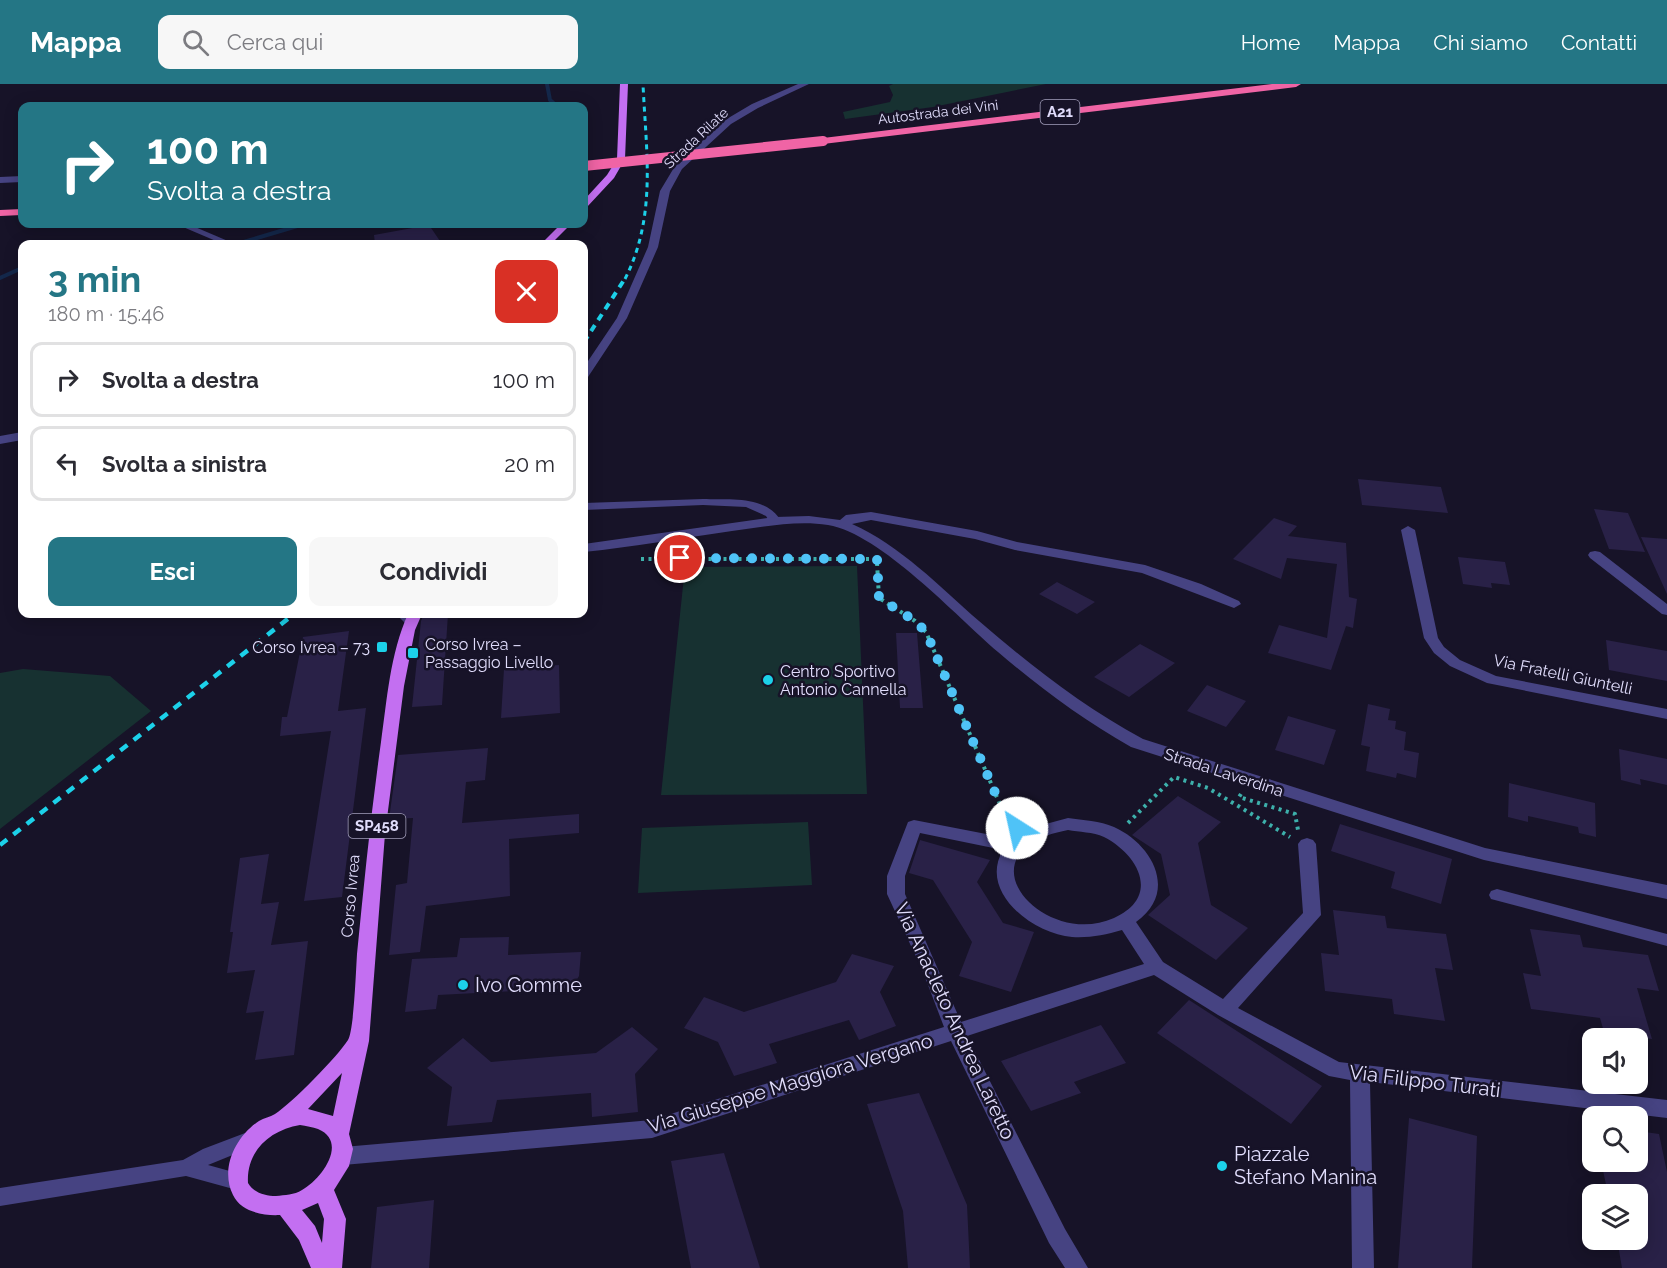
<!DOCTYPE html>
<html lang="it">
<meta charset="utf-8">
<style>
:root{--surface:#fff;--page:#f7f7f7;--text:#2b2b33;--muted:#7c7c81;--line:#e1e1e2;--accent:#247685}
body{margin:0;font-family:Raleway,sans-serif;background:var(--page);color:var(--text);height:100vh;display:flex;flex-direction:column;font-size:22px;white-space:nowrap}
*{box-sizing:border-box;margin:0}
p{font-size:20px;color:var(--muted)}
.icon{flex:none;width:33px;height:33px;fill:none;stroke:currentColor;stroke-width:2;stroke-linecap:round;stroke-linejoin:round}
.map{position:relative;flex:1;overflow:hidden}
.panel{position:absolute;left:18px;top:156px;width:570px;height:378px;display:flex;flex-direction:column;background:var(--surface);border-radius:12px;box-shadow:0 3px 15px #0003}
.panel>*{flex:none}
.guide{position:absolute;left:18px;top:18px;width:570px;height:126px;border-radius:12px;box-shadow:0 3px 15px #0003;background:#247685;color:#fff;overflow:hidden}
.controls{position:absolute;left:1582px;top:944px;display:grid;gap:12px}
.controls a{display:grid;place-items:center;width:66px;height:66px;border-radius:12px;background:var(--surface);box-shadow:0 3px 15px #0003;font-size:30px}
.pin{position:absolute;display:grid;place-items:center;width:51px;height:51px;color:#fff;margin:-26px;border:3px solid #fff;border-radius:50%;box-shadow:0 2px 6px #0007}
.me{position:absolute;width:66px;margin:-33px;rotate:325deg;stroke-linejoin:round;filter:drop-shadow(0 0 4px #0008)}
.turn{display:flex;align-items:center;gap:21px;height:126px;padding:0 30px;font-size:27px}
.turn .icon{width:78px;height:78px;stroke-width:2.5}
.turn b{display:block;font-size:42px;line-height:51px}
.round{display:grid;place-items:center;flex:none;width:63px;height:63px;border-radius:12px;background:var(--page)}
.headline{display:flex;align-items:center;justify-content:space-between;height:102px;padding:0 30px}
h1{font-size:36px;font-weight:700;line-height:45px;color:var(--accent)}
.cta{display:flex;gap:12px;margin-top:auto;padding:12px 30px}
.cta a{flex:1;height:69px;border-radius:12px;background:var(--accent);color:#fff;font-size:24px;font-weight:700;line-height:69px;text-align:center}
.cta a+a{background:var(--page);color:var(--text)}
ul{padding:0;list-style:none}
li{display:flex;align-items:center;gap:18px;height:75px;margin:0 12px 9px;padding:0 18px;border:3px solid var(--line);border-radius:12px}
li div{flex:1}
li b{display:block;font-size:22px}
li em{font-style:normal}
header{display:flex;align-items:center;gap:36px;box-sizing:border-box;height:84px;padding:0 30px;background:var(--accent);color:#fff}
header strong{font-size:28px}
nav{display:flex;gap:33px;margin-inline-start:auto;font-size:21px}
.search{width:420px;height:54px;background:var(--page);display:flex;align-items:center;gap:15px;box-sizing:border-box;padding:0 21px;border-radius:12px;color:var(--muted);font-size:22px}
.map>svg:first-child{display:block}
</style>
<header>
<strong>Mappa</strong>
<div class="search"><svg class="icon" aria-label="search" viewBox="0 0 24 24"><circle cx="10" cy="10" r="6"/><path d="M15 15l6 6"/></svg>Cerca qui</div>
<nav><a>Home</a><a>Mappa</a><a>Chi siamo</a><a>Contatti</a></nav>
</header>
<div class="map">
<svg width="1667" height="1184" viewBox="0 0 1667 1184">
<rect width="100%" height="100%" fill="#171328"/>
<path fill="#173131" d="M893,0H1046L933,23L845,35L843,28L890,18L893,11L889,2Z
M857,482L867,710L661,711L685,483Z
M23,585L110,592L151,627L0,745V589Z
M808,738L812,801L638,809L642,744Z"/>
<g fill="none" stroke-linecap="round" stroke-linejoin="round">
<path stroke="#14284b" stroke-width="4" d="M547,0L550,16L557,22
M237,160L304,140
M0,194L22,184"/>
</g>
<path fill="#292147" d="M429,141L440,157L419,160H375L374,151Z
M1358,395L1441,403L1448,429L1362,421Z
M1594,425L1628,429L1645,468L1609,465Z
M1274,434L1297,442L1288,452L1346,459L1349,513L1357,515L1353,544L1346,542L1331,586L1268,569L1279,541L1327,554L1337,480L1287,474L1281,495L1233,475Z
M1641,453L1667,455V510Z
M1458,473L1505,478L1510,501L1491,499L1492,504L1463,500Z
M1057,498L1095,518L1077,530L1039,510Z
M424,530H448L442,621L412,623L421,537Z
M349,547L338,627L366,624L342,813L304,817L331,647L280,652L282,633H287L303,553Z
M896,549H917L923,624H900Z
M1606,556L1667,567V597L1609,586Z
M1140,560L1175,579L1129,613L1094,593Z
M559,581L560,629L501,634L504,585Z
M1207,601L1246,617L1226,643L1187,627Z
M1368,620L1390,625L1388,636L1396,637L1395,645L1406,648L1404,666L1419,669L1416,694L1397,689L1396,694L1366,687L1370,663L1361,661Z
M1288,632L1336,646L1324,681L1275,666Z
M488,664L485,696L466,698L462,739L579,730V749L509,755L510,812L426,822L420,868L389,871L396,801L407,799L413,734L389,735L398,671Z
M1619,665L1667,675V701L1640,695L1641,701L1621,696Z
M1509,699L1595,719L1596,753L1579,749L1578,743L1528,732V738L1508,733Z
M1178,712L1221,738L1198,759L1211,821L1248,844L1216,876L1148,831L1170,811L1161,770L1132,751Z
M1340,740L1452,775L1441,820L1391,804L1395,788L1331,767Z
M920,756L990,776L977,798L1003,839L1034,848L1011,908L959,892L972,858L933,796L909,789Z
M269,770L261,820L279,818L271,861L308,857L294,971L255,976L264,927L246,929L255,886L227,889L233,848H230L240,774Z
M1333,826L1385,832L1387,844L1446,850L1453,886L1435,884L1445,937L1394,930L1392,915L1325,907L1321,869L1339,871Z
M1530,845L1580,851L1583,863L1648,871L1659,907L1637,904L1652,955L1604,948L1600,934L1531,925L1523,889L1541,892Z
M509,853L508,871L581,868L579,892L572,904L438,911L436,925L405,928L412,875L457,873L460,854Z
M852,870L894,882L880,908L896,942L859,956L849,936L769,960L777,979L734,992L718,958L684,944L704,913L744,928L836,898Z
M1189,916L1322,1002L1291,1040L1157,949Z
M1101,941L1126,979L1074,998L1081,1009L1031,1027L1001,977Z
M632,943L658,965L635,990L638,1028L592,1033L591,1009L497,1016L492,1038L447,1042L452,1003L427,984L463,954L491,978L596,969Z
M919,1009L967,1121L970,1184H908L903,1127L867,1020Z
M1409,1034L1477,1052L1472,1184H1398Z
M1638,1047L1659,1050L1667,1088V1184H1622L1617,1155H1638V1110H1608L1601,1077H1638Z
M724,1069L760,1184H691L671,1077Z
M434,1116L429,1184H371L377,1123Z"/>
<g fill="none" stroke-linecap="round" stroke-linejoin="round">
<path stroke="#3db0ab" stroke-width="4" stroke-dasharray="3 4.5" stroke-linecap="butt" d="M641,475H870
M877,479L879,514L915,537L926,548L1008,739L1013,742
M1241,710L1239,713L1295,730L1298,746
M1128,739L1174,693L1208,704L1290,753"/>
<path fill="#464382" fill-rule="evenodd" d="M703,415C729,416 766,411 781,437L775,441L771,440L766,432L746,423L703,421L584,426V419Z
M396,530H409L417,537L416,540H406Z
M1497,805L1667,850V862L1491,815L1489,811L1491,807Z
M253,1046L260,1048L262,1054L260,1060L208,1081L244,1091L246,1097L244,1103L237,1106L186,1092L0,1122V1104L183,1076L203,1065Z"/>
<path fill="#464382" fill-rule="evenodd" d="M798,0H809L758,24L731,40L682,85L670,107L658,163L627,234L588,293L584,294V283L617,234L648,163L660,107L675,82L725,36L752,20Z
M22,92V98L0,99V93Z
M176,140H188L235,160H223Z
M22,348V356L0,360V352Z
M871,428L977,447L1017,458L1145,481L1201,500L1239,517L1241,520L1234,524L1142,489L1015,466L975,455L871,436L852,440C901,462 939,502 979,537C1030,581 1083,623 1143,655L1485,764L1667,801V815L1484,776L1131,663C1083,636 1040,604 998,568C956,532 881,450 828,441C796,436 764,443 732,447C683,454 633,463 584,468V460L775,433L809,432L840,436L846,431Z
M1408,442L1415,446L1438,554L1444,563L1460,576L1496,592L1667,625V635L1487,599L1450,582L1434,569L1424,554L1401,446Z
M1595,467L1600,468L1667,520V531L1662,530L1590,474L1588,471L1590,468Z
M1068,734C1083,736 1100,737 1114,743C1152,760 1179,808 1136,838L1163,878L1223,915L1303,829L1298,760L1301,756L1307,754L1313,756L1316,760L1321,831L1238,924L1339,978L1667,1016V1034L1370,998L1374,1184H1352L1350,996L1329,992L1218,931L1154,891L967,952L1065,1145L1088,1184H1065L1049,1159L951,957L652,1054L343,1081L336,1079L333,1072L336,1065L343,1063L652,1036L944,943L923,888L887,810V792L908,738L914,736L1012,755L1031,744ZM1068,746C1079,748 1093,748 1104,753C1139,771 1161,813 1114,834C1043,866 955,767 1068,746ZM920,749L1003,766C978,808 1033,850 1072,853C1090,854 1105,851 1122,846L1144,880L961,938L905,810V792Z"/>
<path fill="#c36ff1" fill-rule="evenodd" d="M620,0H628L625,75L614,94L587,123L584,124V116L607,91L617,75Z
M561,140H571L551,160H541Z
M408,530H422L415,546L404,602L385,750L369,957L349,1050L353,1065L349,1082L334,1106L346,1135L342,1184H311L299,1156L280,1131C264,1132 241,1128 233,1111C220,1085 235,1053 259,1037C264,1034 270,1033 275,1030C291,1020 338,972 348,956C354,946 356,886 357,870C364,799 371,729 381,658C387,616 390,570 408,530ZM342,989L333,1032L308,1025ZM300,1041C306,1042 313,1043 318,1045C349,1058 321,1096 302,1106C294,1111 285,1111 276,1112C265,1112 254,1109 248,1099C246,1067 270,1046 300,1041ZM318,1119L324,1135L322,1159L315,1142L302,1126Z"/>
<path fill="#f064a5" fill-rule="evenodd" d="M1272,0H1301L1296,3L823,60L818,57L823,54Z
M22,125V131L0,132V126Z"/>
<path stroke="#1cd1e9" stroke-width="3" stroke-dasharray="5 4.5" stroke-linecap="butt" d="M625,195C657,132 646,68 643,0"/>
<path stroke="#1cd1e9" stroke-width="4" stroke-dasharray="7 6" stroke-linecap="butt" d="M584,258L626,193"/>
<path stroke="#1cd1e9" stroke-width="4.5" stroke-dasharray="9 8" stroke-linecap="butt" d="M0,761L294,530"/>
<path stroke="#f064a5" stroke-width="10" d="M584,82L823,57"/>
</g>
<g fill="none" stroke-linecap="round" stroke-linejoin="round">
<path stroke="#4fc3f7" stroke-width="10" stroke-dasharray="0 18" d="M680,474L877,475L879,514L915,537L926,548L1008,739L1017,744"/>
</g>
<g fill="#1cd1e9" stroke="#171328" stroke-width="2">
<rect x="376" y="557" width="12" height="12" rx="3"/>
<rect x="407" y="563" width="12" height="12" rx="3"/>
<circle cx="768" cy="596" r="6"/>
<circle cx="463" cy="901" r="6"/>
<circle cx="1222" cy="1082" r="6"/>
</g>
<g text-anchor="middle" stroke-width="5" stroke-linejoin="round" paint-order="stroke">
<g font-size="14" fill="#e1ddfc" stroke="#171328">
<text transform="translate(938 28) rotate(-7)" y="5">Autostrada dei Vini</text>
<text transform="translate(696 54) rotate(-43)" y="5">Strada Rilate</text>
</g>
<g fill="#171328" stroke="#a4a0bc" stroke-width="1.5">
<rect x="1040.5" y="16" width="39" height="24" rx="4.5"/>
<rect x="348.5" y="730" width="57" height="24" rx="4.5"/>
</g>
<g font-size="15" font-weight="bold" fill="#e1ddfc">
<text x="1060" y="33">A21</text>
<text x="377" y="747">SP458</text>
</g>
<g font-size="16" fill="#e1ddfc" stroke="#171328" text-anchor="start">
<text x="425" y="566">Corso Ivrea –<tspan x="425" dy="18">Passaggio Livello</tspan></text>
<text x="370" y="569" text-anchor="end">Corso Ivrea – 73</text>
<text x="780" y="593">Centro Sportivo<tspan x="780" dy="18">Antonio Cannella</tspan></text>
</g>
<g font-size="16" fill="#e1ddfc" stroke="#171328">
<text transform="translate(1563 590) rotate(12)" y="6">Via Fratelli Giuntelli</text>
<text transform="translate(1224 688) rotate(18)" y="6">Strada Laverdina</text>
<text transform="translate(350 812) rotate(-85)" y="6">Corso Ivrea</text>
</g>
<g font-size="20" fill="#e1ddfc" stroke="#171328" text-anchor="start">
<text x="475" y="908">Ivo Gomme</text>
<text x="1234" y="1077">Piazzale<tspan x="1234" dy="23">Stefano Manina</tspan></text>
</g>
<g font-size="20" fill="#e1ddfc" stroke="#171328">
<text transform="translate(955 937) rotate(65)" y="7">Via Anacleto Andrea Laretto</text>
<text transform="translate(1425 997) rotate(7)" y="7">Via Filippo Turati</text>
<text transform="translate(790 999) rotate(-17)" y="7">Via Giuseppe Maggiora Vergano</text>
</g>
</g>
</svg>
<div class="controls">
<a><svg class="icon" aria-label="sound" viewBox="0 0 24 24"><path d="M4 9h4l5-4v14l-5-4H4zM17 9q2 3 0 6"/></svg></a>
<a><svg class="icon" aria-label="search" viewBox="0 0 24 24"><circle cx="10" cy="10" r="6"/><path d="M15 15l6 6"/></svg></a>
<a><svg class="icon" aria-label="layers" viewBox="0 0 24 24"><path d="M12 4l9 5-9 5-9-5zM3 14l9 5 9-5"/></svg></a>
</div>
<div class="pin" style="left:680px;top:474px;background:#d93025"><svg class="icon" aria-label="arrive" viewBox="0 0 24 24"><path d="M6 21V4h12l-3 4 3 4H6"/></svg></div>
<svg class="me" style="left:1017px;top:744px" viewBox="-20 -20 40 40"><circle r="19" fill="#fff"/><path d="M0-13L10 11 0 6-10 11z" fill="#4fc3f7"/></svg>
<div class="guide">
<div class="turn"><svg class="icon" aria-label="right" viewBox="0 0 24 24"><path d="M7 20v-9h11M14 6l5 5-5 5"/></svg><div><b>100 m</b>Svolta a destra</div></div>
</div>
<section class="panel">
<div class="headline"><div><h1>3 min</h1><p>180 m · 15:46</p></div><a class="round" style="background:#d93025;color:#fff"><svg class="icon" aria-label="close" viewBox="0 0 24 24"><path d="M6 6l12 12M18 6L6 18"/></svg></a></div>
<ul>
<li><svg class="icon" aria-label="right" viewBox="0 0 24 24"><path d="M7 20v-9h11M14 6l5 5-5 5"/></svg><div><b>Svolta a destra</b></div><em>100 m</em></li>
<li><svg class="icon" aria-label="left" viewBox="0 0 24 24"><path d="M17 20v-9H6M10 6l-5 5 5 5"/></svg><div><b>Svolta a sinistra</b></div><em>20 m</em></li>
</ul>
<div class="cta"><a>Esci</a><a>Condividi</a></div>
</section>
</div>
